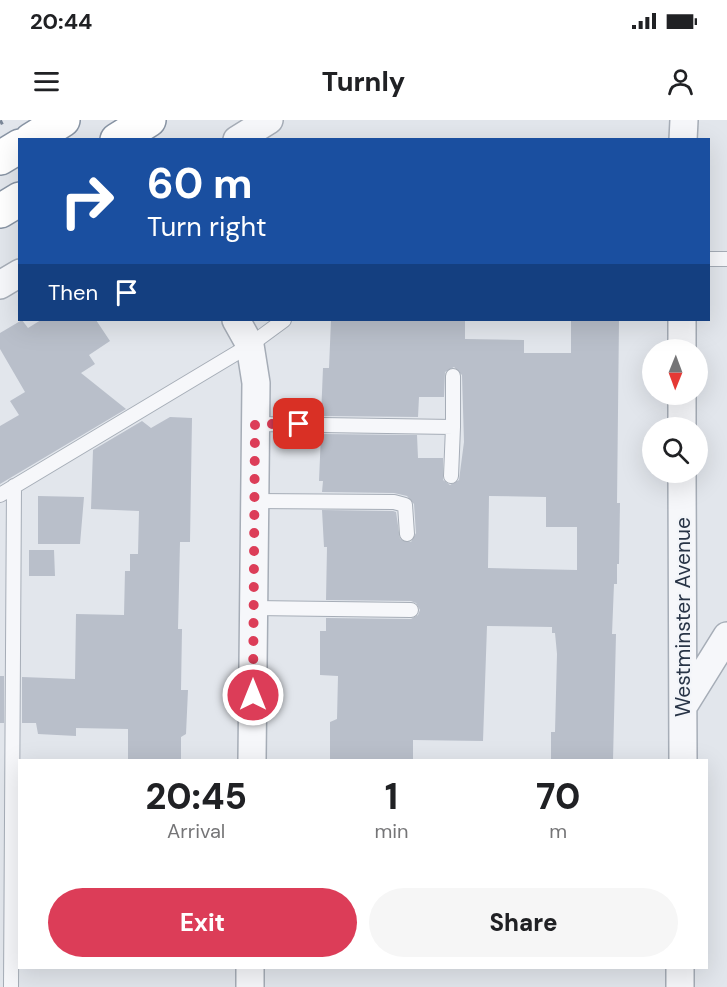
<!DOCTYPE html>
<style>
:root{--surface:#fff;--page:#f6f6f6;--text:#202124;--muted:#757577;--accent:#dc3d58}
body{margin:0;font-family:"DM Sans",sans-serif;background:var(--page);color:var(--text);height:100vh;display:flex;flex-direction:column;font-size:22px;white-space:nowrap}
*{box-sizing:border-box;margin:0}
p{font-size:20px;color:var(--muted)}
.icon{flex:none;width:33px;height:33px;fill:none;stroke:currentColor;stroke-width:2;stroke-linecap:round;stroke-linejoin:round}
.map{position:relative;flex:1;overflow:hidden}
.details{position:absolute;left:18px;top:639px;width:690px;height:210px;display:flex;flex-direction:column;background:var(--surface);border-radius:0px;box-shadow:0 6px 24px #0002}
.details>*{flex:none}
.hud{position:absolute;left:18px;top:18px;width:692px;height:183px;border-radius:0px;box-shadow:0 6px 24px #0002;background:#1a4fa0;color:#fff;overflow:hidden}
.needle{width:39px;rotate:181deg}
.buttons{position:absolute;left:642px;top:219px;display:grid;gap:12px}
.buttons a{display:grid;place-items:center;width:66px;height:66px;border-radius:50%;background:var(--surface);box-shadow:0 6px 24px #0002;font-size:30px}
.pin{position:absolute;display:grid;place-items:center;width:51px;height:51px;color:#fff;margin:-26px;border-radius:12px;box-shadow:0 3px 9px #0006}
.me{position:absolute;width:66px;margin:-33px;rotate:0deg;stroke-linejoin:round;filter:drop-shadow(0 0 4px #0008)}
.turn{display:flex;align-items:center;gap:21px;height:126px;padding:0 30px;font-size:27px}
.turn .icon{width:78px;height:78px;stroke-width:2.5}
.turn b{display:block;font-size:42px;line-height:51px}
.then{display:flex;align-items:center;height:57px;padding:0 30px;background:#0003;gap:12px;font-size:22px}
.eta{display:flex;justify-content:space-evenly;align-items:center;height:102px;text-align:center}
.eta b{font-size:36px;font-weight:800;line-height:42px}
.button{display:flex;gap:12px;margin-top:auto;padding:12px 30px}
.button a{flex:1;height:69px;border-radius:36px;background:var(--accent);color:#fff;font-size:24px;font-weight:800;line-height:69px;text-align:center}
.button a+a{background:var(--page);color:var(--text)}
.status{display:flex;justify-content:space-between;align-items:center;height:42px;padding:0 30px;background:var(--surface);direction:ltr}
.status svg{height:16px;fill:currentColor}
header{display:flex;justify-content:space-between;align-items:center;height:78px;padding:0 30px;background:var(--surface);font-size:27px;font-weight:800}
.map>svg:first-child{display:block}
</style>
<div class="status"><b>20:44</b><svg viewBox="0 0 49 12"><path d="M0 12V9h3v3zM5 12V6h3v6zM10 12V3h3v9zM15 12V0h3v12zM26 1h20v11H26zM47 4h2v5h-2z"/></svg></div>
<header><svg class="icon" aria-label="menu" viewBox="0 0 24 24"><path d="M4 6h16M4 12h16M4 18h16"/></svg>Turnly<svg class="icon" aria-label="person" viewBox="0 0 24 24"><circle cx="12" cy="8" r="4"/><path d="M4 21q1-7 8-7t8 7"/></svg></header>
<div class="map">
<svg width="727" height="867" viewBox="0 0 727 867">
<rect width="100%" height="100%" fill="#e2e6ec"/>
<path fill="#b9bfca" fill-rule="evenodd" d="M22,200L28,208L41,200H96L110,221L89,235L95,244L81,253L126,289L0,364V306L19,295L10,281L25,272L0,229V213Z
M331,200H465V219L524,220V233H571V200H619L617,383H620L619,444H617V464H614L612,514H616L613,640H551V612H555L557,534L555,513H552V507L487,506L483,621L413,620V640H330V602L337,599L338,556L320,555V511H326V498L411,499L418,495L420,490L416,483L411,481L326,480L327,427H324L322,390L393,391L396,392L400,419L411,422L416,413L414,384L407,376L394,373L322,372L323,361H319L321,314L417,315L418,338H443V360L450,365L459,360L464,322L462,255L454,247L445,252L444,277H419L418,297L321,296L323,248H329ZM489,376L546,377V407H577V450L488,448Z
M170,297L192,298L190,422H180L178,509H182L181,570H188L186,614L181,617V640H128V609L76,608V616L38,614L36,603H22V557L75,559L76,494L124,495L125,451H130V434H138L139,391L91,389L93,330L142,301L151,308Z
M38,376L84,377L80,424H38Z
M29,430H54L55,456H29Z
M0,556H4V603H0Z"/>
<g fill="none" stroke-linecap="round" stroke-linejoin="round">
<defs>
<path id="lane" d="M708,139H727
M255,304L453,307L451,356
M453,307V256
M0,375L250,225L284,200
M255,381L394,382L405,385L407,414
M254,488L411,490
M11,867L14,366"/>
<path id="street" d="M237,20L269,0
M683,20L684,0
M0,165L20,153
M236,200L250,225L256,263L252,640
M682,200V230
M682,274V308
M682,352L683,640
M684,585L727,516
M250,867V848
M680,867V848"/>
<path id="highway" d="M31,20L63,0
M117,20L149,0
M0,38L20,26
M0,91L20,79"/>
</defs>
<use href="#lane" stroke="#a6adb7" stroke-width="16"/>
<use href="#street" stroke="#a6adb7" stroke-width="30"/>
<use href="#highway" stroke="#8894a4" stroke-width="36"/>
<use href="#lane" stroke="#f6f7fa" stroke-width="14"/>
<use href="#street" stroke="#f6f7fa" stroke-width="27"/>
<use href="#highway" stroke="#fff" stroke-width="33"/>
<path stroke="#7a8697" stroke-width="4.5" stroke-dasharray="3 6" stroke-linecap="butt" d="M0,3L6,0"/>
</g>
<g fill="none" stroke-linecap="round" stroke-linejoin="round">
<path stroke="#dc3d58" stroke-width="10" stroke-dasharray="0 18" d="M253,575L255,304H299"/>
</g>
<g text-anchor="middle" stroke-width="4.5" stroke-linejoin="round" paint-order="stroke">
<g font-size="21" fill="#283446" stroke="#f3f5f9">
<text transform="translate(683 497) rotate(-90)" y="7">Westminster Avenue</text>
</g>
</g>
</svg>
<div class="buttons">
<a><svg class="needle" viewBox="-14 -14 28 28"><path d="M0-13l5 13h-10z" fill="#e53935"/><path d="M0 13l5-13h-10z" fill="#757577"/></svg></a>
<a><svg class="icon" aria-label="search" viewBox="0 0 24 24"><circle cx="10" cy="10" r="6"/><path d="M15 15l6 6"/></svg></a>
</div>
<div class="pin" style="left:299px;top:304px;background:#d93025"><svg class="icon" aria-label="arrive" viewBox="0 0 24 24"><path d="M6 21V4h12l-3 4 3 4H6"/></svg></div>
<svg class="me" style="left:253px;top:575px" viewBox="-20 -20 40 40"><circle r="17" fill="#dc3d58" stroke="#fff" stroke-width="3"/><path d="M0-11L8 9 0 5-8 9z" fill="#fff"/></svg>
<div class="hud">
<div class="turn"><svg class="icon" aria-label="right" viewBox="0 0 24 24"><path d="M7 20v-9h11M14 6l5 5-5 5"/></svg><div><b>60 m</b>Turn right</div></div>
<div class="then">Then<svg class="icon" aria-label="arrive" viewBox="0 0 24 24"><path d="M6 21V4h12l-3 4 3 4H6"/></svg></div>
</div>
<section class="details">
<div class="eta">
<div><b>20:45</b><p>Arrival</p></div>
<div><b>1</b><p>min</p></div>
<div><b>70</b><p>m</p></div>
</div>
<div class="button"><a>Exit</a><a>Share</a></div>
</section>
</div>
